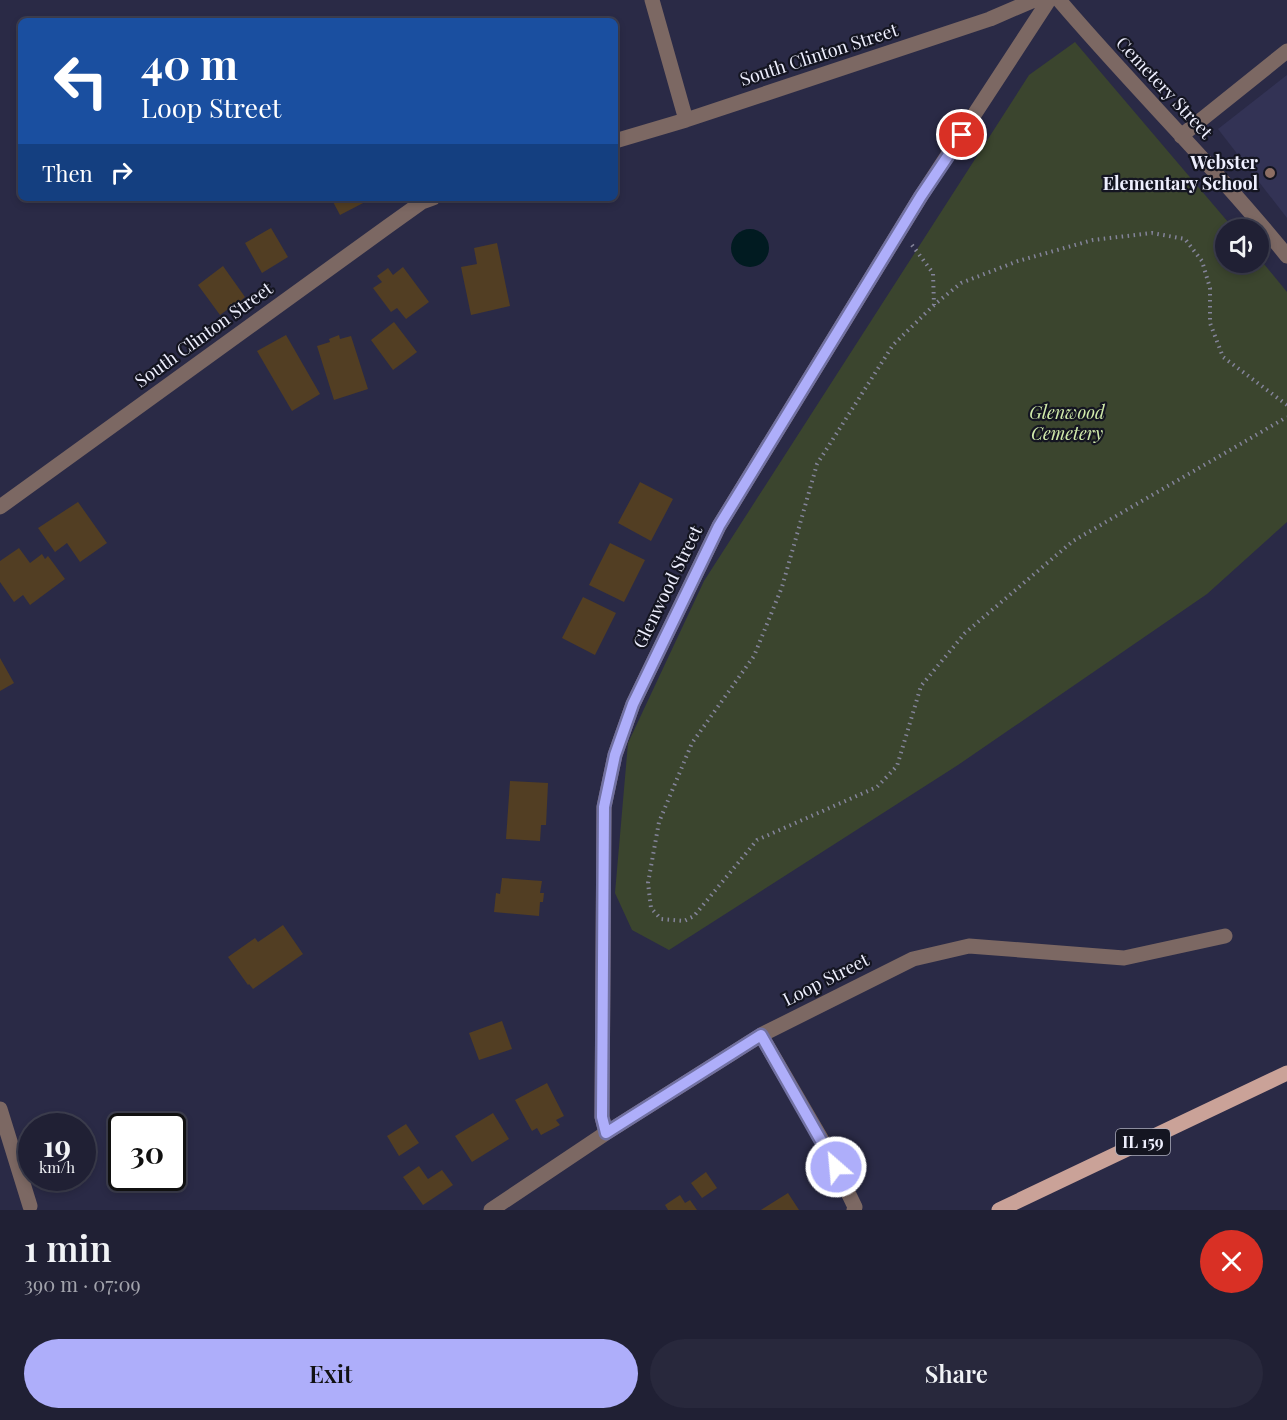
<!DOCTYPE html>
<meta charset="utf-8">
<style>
:root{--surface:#202034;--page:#28283c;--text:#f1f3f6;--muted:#a2a3ac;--line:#3d3e4f;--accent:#aeaefa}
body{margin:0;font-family:"Playfair Display",serif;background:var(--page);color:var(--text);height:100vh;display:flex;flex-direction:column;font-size:22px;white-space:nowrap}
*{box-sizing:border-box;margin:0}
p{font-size:20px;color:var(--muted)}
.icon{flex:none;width:33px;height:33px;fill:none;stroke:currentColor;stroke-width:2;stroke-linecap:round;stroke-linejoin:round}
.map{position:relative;height:1210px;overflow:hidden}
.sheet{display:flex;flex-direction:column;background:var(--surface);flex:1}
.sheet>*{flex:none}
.banner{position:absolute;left:18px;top:18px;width:600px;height:183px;border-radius:9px;box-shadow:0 3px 9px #0003,0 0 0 2px var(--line);background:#1a4fa0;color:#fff;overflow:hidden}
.tools{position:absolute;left:1215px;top:219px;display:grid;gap:12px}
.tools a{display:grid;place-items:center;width:54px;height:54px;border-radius:50%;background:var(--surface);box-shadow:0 3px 9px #0003,0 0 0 2px var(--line);font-size:30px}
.speed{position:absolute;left:18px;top:1113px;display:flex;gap:12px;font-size:30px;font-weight:700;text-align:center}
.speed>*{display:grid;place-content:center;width:78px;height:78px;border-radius:50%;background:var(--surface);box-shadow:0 3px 9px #0003,0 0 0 2px var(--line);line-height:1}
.speed small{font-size:15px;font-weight:400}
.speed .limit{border:3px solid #111;border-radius:9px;background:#fff;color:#111}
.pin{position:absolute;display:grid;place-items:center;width:51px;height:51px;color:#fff;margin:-26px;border:3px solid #fff;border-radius:50%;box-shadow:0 2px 6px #0007}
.me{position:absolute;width:66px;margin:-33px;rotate:333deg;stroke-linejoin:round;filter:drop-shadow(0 0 4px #0008)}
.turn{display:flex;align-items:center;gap:21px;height:126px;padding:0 24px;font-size:27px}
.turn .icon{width:78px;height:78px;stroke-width:2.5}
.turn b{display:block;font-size:42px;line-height:51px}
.then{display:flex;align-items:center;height:57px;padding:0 24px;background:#0003;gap:12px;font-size:22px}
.round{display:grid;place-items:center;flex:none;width:63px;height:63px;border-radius:32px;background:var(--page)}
.overview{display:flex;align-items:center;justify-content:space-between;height:102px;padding:0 24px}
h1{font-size:36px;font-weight:600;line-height:45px}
.action{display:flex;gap:12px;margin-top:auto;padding:12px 24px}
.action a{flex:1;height:69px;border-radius:36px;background:var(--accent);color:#111;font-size:24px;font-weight:600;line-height:69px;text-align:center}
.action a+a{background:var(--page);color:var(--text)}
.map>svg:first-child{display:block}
</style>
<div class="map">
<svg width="1287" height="1210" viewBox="0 0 1287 1210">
<rect width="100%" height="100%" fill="#2a2a46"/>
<path fill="#335" d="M1287,75V218L1218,129Z"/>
<path fill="#3b452e" d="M1075,42L1234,229L1226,230V262H1258L1259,258L1287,292V522L1207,594L958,765L669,950L632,930L615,893L628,743L704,581L1029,75Z"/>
<path fill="#011b21" d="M731 248a19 19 0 1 1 38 0a19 19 0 1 1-38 0Z"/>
<path fill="#523e23" d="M331,198H365L367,201L340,215Z
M271,228L288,257L262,273L245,243Z
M497,243L510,306L471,315L461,267L477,264L474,248Z
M223,266L245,297L232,309L231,307L220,315L198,285Z
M403,267L429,302L406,319L397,308L391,312L373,288L382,282L377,276L388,268L393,275Z
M394,322L417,352L393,370L371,340Z
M286,335L320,394L292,411L257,351Z
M339,335L340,339L351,336L368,389L334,400L317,346L330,342L329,339Z
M640,482L673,499L651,541L618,523Z
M78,502L107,543L80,562L67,543L55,552L38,528Z
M610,543L645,560L624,602L589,585Z
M19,548L30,563L42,554L45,559L48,556L65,579L30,605L23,595L14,602L0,582V561Z
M583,597L616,613L595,655L562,638Z
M0,658L14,683L0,691Z
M510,781L548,783L546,825H541L540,841L506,839Z
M502,878L542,881L540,893H544L543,902H540L539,916L494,912L496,893L500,894Z
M283,925L303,954L253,989L249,984L248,985L228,957L255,938L258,942Z
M502,1021L512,1049L479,1060L469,1033Z
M547,1083L564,1116L556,1120L560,1125L541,1135L537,1128L532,1131L515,1100Z
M493,1113L509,1139L472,1162L455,1136Z
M406,1124L419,1143L399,1156L387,1136Z
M419,1166L428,1179L442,1170L453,1185L423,1205L403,1177Z
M706,1172L717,1188L702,1198L691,1183Z
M788,1193L799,1210H761Z
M680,1195L685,1203L690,1200L697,1210H668L665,1205Z"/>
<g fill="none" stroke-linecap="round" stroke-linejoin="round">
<path stroke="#84849a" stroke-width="4" stroke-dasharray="1.5 4.5" stroke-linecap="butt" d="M912,245L933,273L934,305
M1287,405L1223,357L1210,323V288L1202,261L1185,239L1152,233L1093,240L1018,261L961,283L934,305L893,345L817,464L782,587L754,656L692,743L659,822L648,883L651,908L661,919L684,921L694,916L757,840L877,787L897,766L921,686L965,633L1073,541L1287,417"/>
<path stroke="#7c6863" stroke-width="15" d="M652,0L686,120
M1059,0C1133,87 1215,167 1287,256
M1181,136L1287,51
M615,141L686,120L990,19L1034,0
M0,507L387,227L422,202L433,198
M761,1035L826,1147L855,1207L854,1210
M0,1109L30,1206
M606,1133L602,1117L604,807L615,755L633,704L719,526L921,196L1049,0
M491,1210L606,1133L761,1035L913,959L969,946L1124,958L1225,936"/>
<path stroke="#caa298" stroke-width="15" d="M999,1210L1287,1073"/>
</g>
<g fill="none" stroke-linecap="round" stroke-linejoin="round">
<defs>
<path id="route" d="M836,1167L761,1035L606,1133L602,1117L604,807L615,755L633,704L719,526L921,196L962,135"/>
</defs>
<use href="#route" stroke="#7171a2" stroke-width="15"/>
<use href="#route" stroke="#aeaefa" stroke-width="10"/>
</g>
<circle fill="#8d6e63" stroke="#141521" stroke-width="2" cx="1270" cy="173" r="6"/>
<g text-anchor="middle" stroke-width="4.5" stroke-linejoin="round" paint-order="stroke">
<rect fill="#141521" stroke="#adaebc" stroke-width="1.5" x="1116" y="1129" width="54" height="26" rx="4.5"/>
<g font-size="16" font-weight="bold" fill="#eeeffe">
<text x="1143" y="1148">IL 159</text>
</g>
<g font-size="18" fill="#eeeffe" stroke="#141521">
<text transform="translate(819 55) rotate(-18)" y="6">South Clinton Street</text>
<text transform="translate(1164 88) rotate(47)" y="6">Cemetery Street</text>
<text transform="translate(204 335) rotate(-36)" y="6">South Clinton Street</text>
<text transform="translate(668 587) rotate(-64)" y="6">Glenwood Street</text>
<text transform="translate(826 980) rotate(-27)" y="6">Loop Street</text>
</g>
<g font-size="18" font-weight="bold" fill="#eeeffe" stroke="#141521" text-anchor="end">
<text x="1258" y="169">Webster<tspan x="1258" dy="21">Elementary School</tspan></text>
</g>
<g font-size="18" font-style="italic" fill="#d1ebab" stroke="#141521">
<text x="1067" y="419">Glenwood<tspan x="1067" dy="21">Cemetery</tspan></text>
</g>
</g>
</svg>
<div class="tools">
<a><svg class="icon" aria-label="sound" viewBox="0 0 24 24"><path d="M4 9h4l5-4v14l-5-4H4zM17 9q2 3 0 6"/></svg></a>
</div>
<div class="speed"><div>19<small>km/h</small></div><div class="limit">30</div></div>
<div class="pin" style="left:962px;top:135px;background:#d93025"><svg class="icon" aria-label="arrive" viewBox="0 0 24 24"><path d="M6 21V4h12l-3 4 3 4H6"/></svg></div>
<svg class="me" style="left:836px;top:1167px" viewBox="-20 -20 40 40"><circle r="17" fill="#aeaefa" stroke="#fff" stroke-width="3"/><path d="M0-11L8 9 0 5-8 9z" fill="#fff"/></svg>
<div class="banner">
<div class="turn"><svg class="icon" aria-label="left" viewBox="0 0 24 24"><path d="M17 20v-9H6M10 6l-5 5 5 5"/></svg><div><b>40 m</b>Loop Street</div></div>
<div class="then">Then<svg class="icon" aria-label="right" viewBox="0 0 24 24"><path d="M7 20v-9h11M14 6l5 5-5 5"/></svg></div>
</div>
</div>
<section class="sheet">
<div class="overview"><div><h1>1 min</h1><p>390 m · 07:09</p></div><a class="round" style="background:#d93025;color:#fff"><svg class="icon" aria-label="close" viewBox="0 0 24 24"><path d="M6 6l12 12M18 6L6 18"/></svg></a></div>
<div class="action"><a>Exit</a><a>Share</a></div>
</section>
